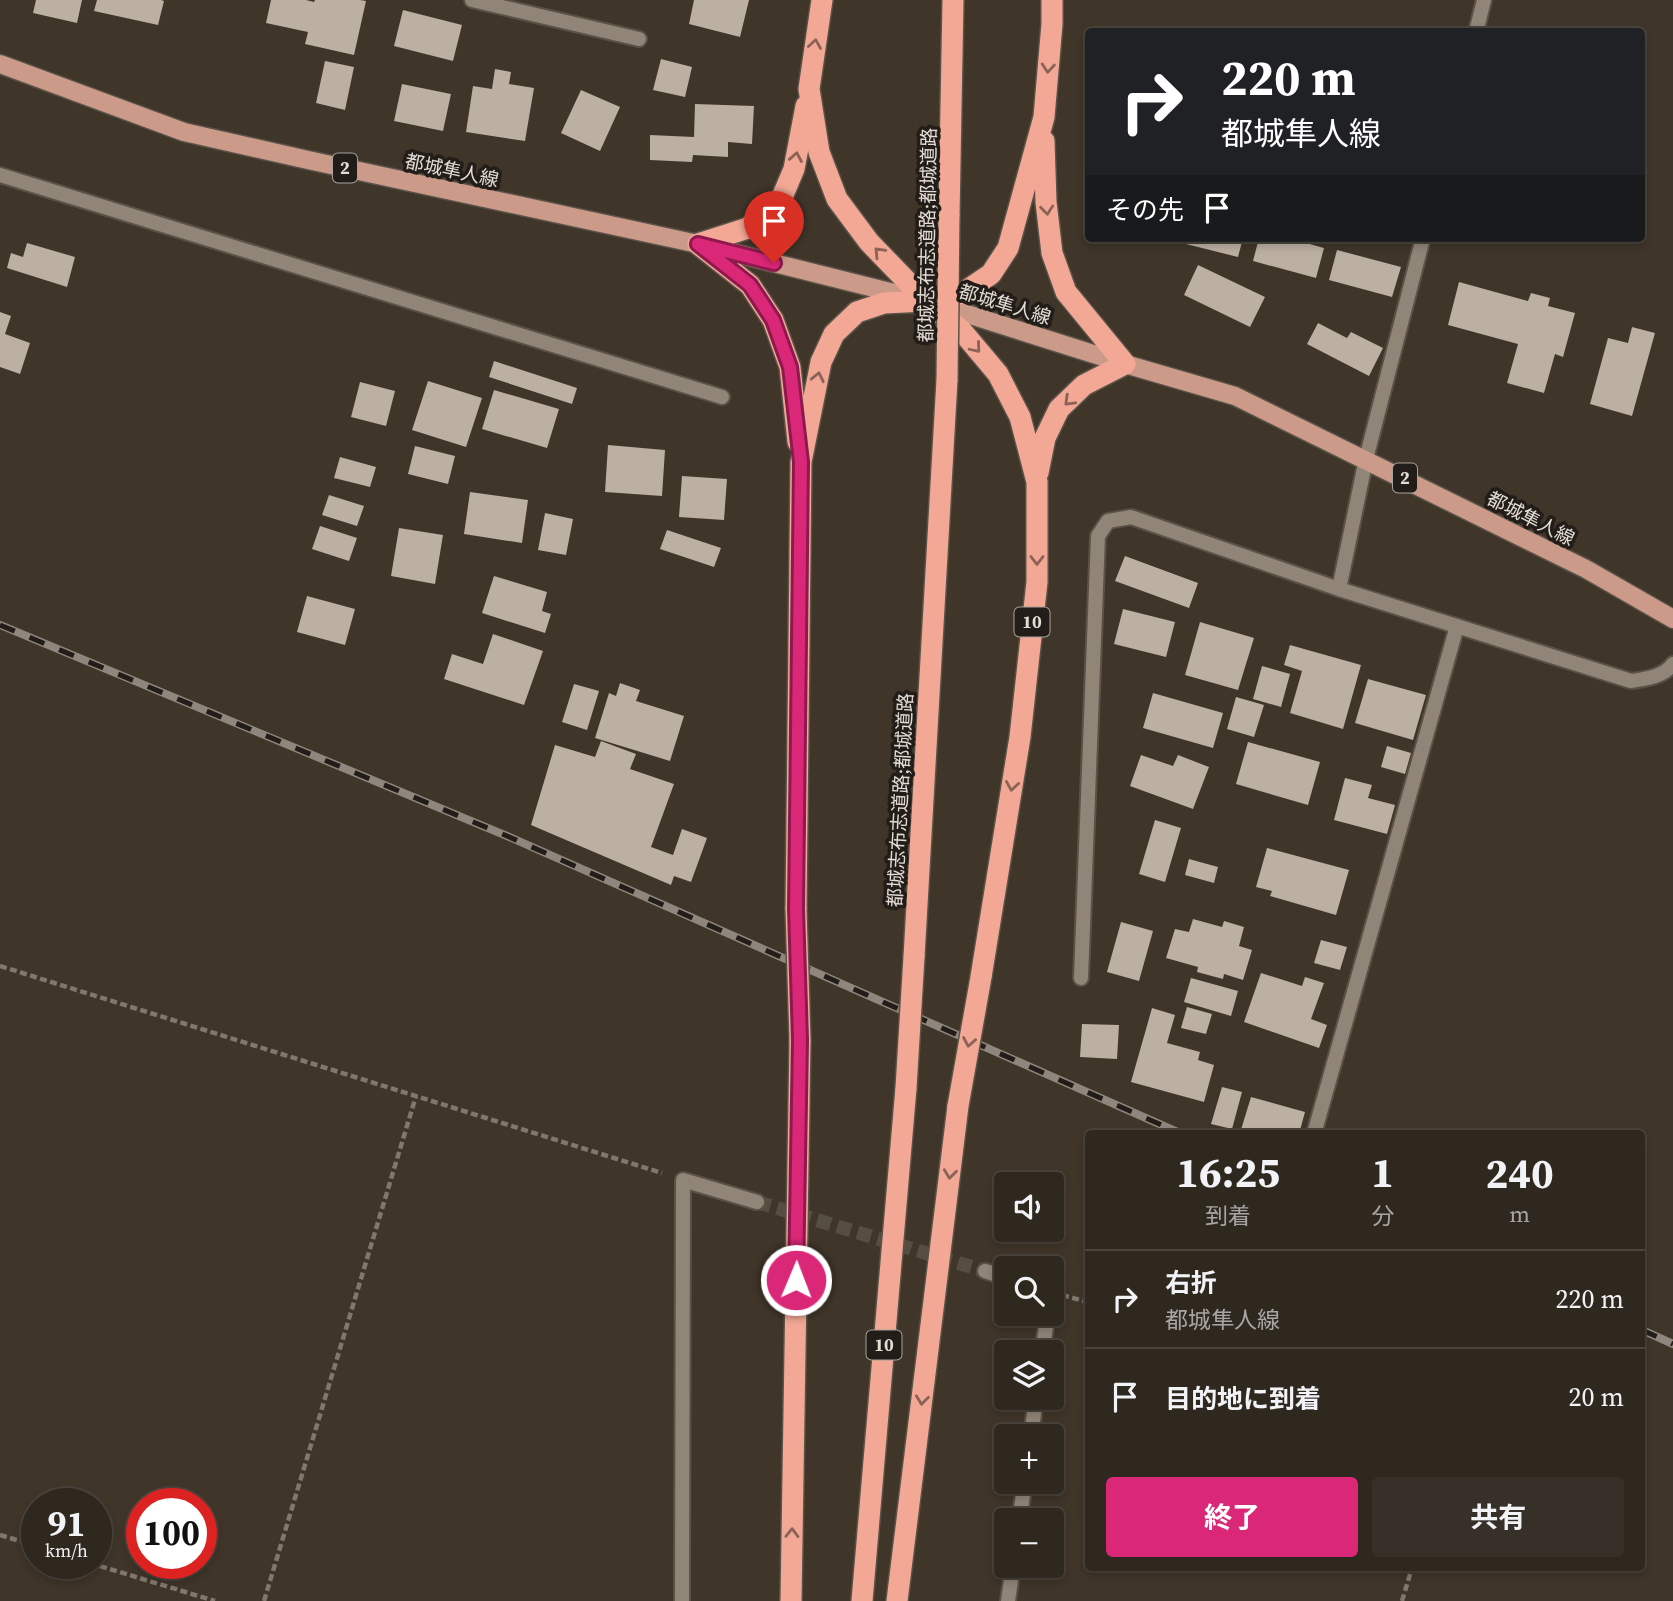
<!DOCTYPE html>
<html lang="ja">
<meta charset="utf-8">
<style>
:root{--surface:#2f281f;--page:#373028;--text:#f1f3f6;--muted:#a7a6a4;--line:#4a443d;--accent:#db2777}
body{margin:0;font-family:"Source Serif 4","Noto Sans JP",serif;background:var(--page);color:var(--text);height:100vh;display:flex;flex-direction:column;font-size:26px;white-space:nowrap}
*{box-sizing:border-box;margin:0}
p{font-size:23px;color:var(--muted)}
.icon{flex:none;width:38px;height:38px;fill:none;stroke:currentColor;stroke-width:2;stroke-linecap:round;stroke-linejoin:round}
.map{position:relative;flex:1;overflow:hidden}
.drawer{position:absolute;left:1085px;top:1130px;width:560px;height:441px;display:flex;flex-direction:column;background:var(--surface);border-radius:7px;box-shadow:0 4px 10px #0003,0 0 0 2px var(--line)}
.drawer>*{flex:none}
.guide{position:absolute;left:1085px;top:28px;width:560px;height:214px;border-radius:7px;box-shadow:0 4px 10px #0003,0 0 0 2px var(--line);background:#202124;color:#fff;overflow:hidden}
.fabs{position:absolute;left:994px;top:1172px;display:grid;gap:14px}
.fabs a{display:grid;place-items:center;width:70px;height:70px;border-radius:7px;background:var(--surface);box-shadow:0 4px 10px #0003,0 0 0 2px var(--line);font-size:35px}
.speed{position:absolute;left:21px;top:1488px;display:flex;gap:14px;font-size:35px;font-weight:700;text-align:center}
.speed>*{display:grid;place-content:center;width:91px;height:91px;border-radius:50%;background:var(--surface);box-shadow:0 4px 10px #0003,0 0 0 2px var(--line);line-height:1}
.speed small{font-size:18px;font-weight:400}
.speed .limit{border:10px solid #d22;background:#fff;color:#111}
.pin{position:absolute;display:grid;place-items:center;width:60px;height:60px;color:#fff;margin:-72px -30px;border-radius:50% 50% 50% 0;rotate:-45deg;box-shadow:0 0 7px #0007}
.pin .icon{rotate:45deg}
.me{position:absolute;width:77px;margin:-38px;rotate:1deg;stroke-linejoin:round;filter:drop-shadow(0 0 5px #0008)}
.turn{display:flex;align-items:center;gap:24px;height:147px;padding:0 21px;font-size:32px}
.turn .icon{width:91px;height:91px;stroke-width:2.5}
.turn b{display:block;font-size:49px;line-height:60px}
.then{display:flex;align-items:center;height:66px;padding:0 21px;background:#0003;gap:14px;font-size:26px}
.eta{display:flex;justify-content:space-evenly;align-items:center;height:119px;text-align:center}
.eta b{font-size:42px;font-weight:700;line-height:49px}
.button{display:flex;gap:14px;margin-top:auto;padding:14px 21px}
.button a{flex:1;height:80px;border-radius:7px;background:var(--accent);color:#fff;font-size:28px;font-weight:700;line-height:80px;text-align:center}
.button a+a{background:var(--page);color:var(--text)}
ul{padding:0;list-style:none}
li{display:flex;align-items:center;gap:21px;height:98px;padding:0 21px;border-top:2px solid var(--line)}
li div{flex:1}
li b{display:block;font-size:26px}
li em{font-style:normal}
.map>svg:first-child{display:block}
</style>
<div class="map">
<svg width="1673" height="1601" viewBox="0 0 1673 1601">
<rect width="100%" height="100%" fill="#3f3529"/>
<path fill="#bbb0a1" d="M36,0H82L77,23L33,13Z
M97,0H161L164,1L158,25L94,11Z
M271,0H306L314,2L315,0H360L366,1L354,55L305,44L308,32L266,23Z
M694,0H749L740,37L689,24Z
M403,10L462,25L453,61L394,46Z
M661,59L692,67L685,97L653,90Z
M325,61L354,67L345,110L316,103Z
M495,69L511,72L509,84L534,88L525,141L466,132L473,86L492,89Z
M402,84L451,94L443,131L394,121Z
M581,90L620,107L600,151L561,133Z
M695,104L754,106L752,144L728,142V157L693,155L692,162L650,160V135L694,137Z
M1175,238H1243L1238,257L1174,241Z
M1259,238H1288L1324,248L1316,278L1253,261Z
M27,243L75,257L67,287L7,268L11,253L23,257Z
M1337,250L1401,267L1392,297L1329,280Z
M1198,265L1265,297L1250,327L1184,295Z
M1459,282L1528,301L1531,293L1550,298L1548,306L1575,313L1563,357L1555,354L1544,393L1507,383L1518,344L1448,325Z
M0,312L11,316L5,334L30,343L20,374L0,367Z
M1318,323L1347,338L1351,332L1383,348L1369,376L1307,344Z
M1632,327L1655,333L1632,416L1590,404L1608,338L1628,343Z
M494,361L577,388L572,404L489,377Z
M428,381L482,398L466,447L412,430Z
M360,382L395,391L386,426L351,417Z
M494,390L559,409L547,448L482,429Z
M608,445L665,450L662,496L605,492Z
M415,446L455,456L448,484L408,474Z
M340,457L376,467L370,487L334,478Z
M682,476L727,479L724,520L679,517Z
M470,492L528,500L522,543L464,534Z
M329,495L364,506L357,526L322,515Z
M545,513L573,519L566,555L538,550Z
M320,526L357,538L349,561L312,549Z
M399,528L443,535L435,584L391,576Z
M667,530L721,548L714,567L660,549Z
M1125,556L1198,583L1189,608L1115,581Z
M494,576L547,592L542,611L551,614L545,633L482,613Z
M307,596L355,609L345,645L297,632Z
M1123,609L1175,622L1166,657L1114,644Z
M1200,622L1254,638L1238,690L1185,675Z
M493,634L543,651L524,705L444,679L452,654L483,664Z
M1290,645L1361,665L1343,729L1290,713L1302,671L1284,665Z
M1262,666L1290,674L1281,707L1253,699Z
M1368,679L1426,695L1413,740L1355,723Z
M620,683L640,690L636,701L684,716L670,761L595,738L609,693L616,696Z
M574,684L599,691L587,730L562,722Z
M1153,693L1223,713L1213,748L1143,728Z
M1236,697L1264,705L1254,737L1227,729Z
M601,741L636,754L630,769L674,784L651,847L673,855L682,829L707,838L691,882L674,876L671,885L531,825L555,745L595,757Z
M1248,742L1320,762L1308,805L1236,784Z
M1387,746L1411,753L1405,774L1381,767Z
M1141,755L1173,766L1178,755L1209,767L1193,809L1130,786Z
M1345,778L1372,785L1368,798L1395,805L1387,834L1334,820Z
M1155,820L1181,828L1165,882L1139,874Z
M1267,848L1349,870L1336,915L1270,896L1272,891L1256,887Z
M1189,859L1218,867L1214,883L1185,875Z
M1193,919L1222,927L1224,921L1244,927L1239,946L1252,950L1243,980L1224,974L1223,979L1197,972L1198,967L1166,958L1175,929L1189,932Z
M1121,922L1153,931L1139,981L1107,972Z
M1321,940L1347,947L1340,970L1314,963Z
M1261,973L1302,986L1305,977L1324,983L1311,1019L1327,1025L1319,1048L1244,1022Z
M1191,978L1238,991L1231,1016L1184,1002Z
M1187,1007L1212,1014L1206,1034L1181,1028Z
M1152,1008L1175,1015L1167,1043L1200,1052L1198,1060L1214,1065L1204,1102L1131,1082Z
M1082,1024L1119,1025L1117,1059L1080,1057Z
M1222,1087L1242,1092L1232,1129L1211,1124Z
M1251,1097L1305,1112L1299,1134L1240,1133Z"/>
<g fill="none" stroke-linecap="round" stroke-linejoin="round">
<path stroke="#574e43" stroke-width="14" stroke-dasharray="14 7" stroke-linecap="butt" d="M757,1202L985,1271"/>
<defs>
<path id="minor" d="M472,0L639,39
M1476,32L1484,0
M0,175L722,397
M1423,238L1366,459L1339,589L1631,681C1646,679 1663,677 1673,664
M1081,978L1098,536L1108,521L1131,517L1339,589
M1314,1134L1457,626
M985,1271L1006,1278
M1042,1353L1048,1314
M1031,1437L1036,1398
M1019,1521L1025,1482
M682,1601L683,1180L757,1202
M1008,1601L1013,1566"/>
<path id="primary" d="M0,64L184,132L308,160L698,244L926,301L1125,364L1235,396L1586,569L1673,619"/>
<path id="motorway" d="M822,0L809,89L819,152L837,199L869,242L926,301L961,330L998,374L1020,417L1037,482V582L1020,737L981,977
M949,216L953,0
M698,244L750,285L773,320L790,367L798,442
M698,244L748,228L780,202L794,169L806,106
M1038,473L1045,438L1059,409L1084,385L1125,364L1066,292L1052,253L1046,202L1044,141
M796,909L801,462L821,362L834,334L857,312L884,303L926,301L963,293L991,274L1008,248L1044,117L1052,24V0
M914,957L947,380
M791,1601L800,1040
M862,1601L906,1088
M897,1601L958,1106"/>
</defs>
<use href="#minor" stroke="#5a5248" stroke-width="18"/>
<use href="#primary" stroke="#5a5248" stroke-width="21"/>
<use href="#motorway" stroke="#5a5248" stroke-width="24"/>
<path stroke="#80786d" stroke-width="4.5" stroke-dasharray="7 3.5" stroke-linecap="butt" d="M0,966L662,1173
M1062,1295L1088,1302
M0,1535L37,1546
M90,1563L215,1601
M264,1601L416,1096
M1402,1601L1412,1568"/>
<use href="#minor" stroke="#908577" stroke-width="14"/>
<use href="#primary" stroke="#cb9a89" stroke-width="18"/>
<use href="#motorway" stroke="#f2a895" stroke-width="21"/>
<defs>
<path id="rail" d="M0,625L507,836L1182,1134
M1642,1330L1673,1344"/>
</defs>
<use href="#rail" stroke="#8f877d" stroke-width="8"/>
<use href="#rail" stroke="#221d18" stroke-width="5" stroke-dasharray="16" stroke-linecap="butt"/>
<defs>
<path id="motorway-bridge" d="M947,380L949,216
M796,909L800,1040
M906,1088L914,957
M958,1106L981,977"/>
</defs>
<use href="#motorway-bridge" stroke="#5a5248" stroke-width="24" stroke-linecap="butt"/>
<use href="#motorway-bridge" stroke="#f2a895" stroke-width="21"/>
</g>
<defs><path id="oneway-chevron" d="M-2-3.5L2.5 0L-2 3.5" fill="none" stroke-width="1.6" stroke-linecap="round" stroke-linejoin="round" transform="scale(1.75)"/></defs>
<g stroke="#8a6256">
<use href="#oneway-chevron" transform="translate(815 44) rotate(-81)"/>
<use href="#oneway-chevron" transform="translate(1048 68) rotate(95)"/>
<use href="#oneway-chevron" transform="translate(796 157) rotate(-80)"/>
<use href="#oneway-chevron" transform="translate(1047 210) rotate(84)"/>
<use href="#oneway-chevron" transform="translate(879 252) rotate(-134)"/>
<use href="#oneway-chevron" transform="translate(976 348) rotate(50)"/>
<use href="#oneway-chevron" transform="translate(818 377) rotate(-78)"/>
<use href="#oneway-chevron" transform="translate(1069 401) rotate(136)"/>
<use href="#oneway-chevron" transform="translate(1037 560) rotate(90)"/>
<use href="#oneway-chevron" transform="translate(1012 786) rotate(99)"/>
<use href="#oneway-chevron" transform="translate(969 1042) rotate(100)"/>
<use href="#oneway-chevron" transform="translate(950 1174) rotate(97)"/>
<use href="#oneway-chevron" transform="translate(922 1400) rotate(97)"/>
<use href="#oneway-chevron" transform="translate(792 1533) rotate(-89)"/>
</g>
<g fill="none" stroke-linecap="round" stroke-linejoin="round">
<defs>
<path id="route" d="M774,263L698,244L750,285L773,320L790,367L801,462L796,909L800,1040L796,1280"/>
</defs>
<use href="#route" stroke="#8e194d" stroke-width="18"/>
<use href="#route" stroke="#db2777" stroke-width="12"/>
</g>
<g text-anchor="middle" stroke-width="7" stroke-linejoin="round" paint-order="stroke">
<g fill="#221d18" stroke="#a8a39c" stroke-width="2">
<rect x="333" y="153.5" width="24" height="29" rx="5"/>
<rect x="1393" y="463.5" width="24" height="29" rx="5"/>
<rect x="1014.5" y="607.5" width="35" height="29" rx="5"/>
<rect x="866.5" y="1330.5" width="35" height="29" rx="5"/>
</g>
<g font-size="18" font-weight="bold" fill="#e2dcd4">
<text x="345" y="174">2</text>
<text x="1405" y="484">2</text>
<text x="1032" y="628">10</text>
<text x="884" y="1351">10</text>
</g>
<g font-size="19" fill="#e2dcd4" stroke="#221d18">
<text transform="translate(452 170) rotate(12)" y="7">都城隼人線</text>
<text transform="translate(927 235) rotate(-89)" y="7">都城志布志道路;都城道路</text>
<text transform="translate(1005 304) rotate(17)" y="7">都城隼人線</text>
<text transform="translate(1531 518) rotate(27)" y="7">都城隼人線</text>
<text transform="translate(900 800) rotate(-87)" y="7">都城志布志道路;都城道路</text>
</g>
</g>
</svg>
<div class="fabs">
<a><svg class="icon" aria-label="sound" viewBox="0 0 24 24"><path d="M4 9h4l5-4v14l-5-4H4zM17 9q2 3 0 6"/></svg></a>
<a><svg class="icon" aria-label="search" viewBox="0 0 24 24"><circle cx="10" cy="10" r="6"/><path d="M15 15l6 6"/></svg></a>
<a><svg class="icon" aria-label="layers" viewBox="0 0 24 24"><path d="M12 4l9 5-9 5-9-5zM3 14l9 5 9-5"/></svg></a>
<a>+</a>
<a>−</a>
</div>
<div class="speed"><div>91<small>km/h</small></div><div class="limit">100</div></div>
<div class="pin" style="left:774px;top:263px;background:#d93025"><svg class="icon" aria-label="arrive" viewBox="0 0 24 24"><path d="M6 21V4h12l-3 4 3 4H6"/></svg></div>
<svg class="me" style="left:796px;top:1280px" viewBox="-20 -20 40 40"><circle r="17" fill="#db2777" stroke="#fff" stroke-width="3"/><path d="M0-11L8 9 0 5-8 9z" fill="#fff"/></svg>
<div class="guide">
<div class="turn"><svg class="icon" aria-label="right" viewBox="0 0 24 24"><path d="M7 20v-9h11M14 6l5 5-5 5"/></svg><div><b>220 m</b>都城隼人線</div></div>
<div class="then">その先<svg class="icon" aria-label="arrive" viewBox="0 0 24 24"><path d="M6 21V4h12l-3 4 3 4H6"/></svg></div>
</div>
<section class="drawer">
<div class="eta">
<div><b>16:25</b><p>到着</p></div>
<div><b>1</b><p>分</p></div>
<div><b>240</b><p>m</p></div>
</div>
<ul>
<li><svg class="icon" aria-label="right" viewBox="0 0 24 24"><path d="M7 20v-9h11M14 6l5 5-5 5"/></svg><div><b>右折</b><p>都城隼人線</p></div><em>220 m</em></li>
<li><svg class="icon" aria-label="arrive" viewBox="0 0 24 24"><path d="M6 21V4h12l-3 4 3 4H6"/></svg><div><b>目的地に到着</b></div><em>20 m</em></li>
</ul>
<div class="button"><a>終了</a><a>共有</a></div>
</section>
</div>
